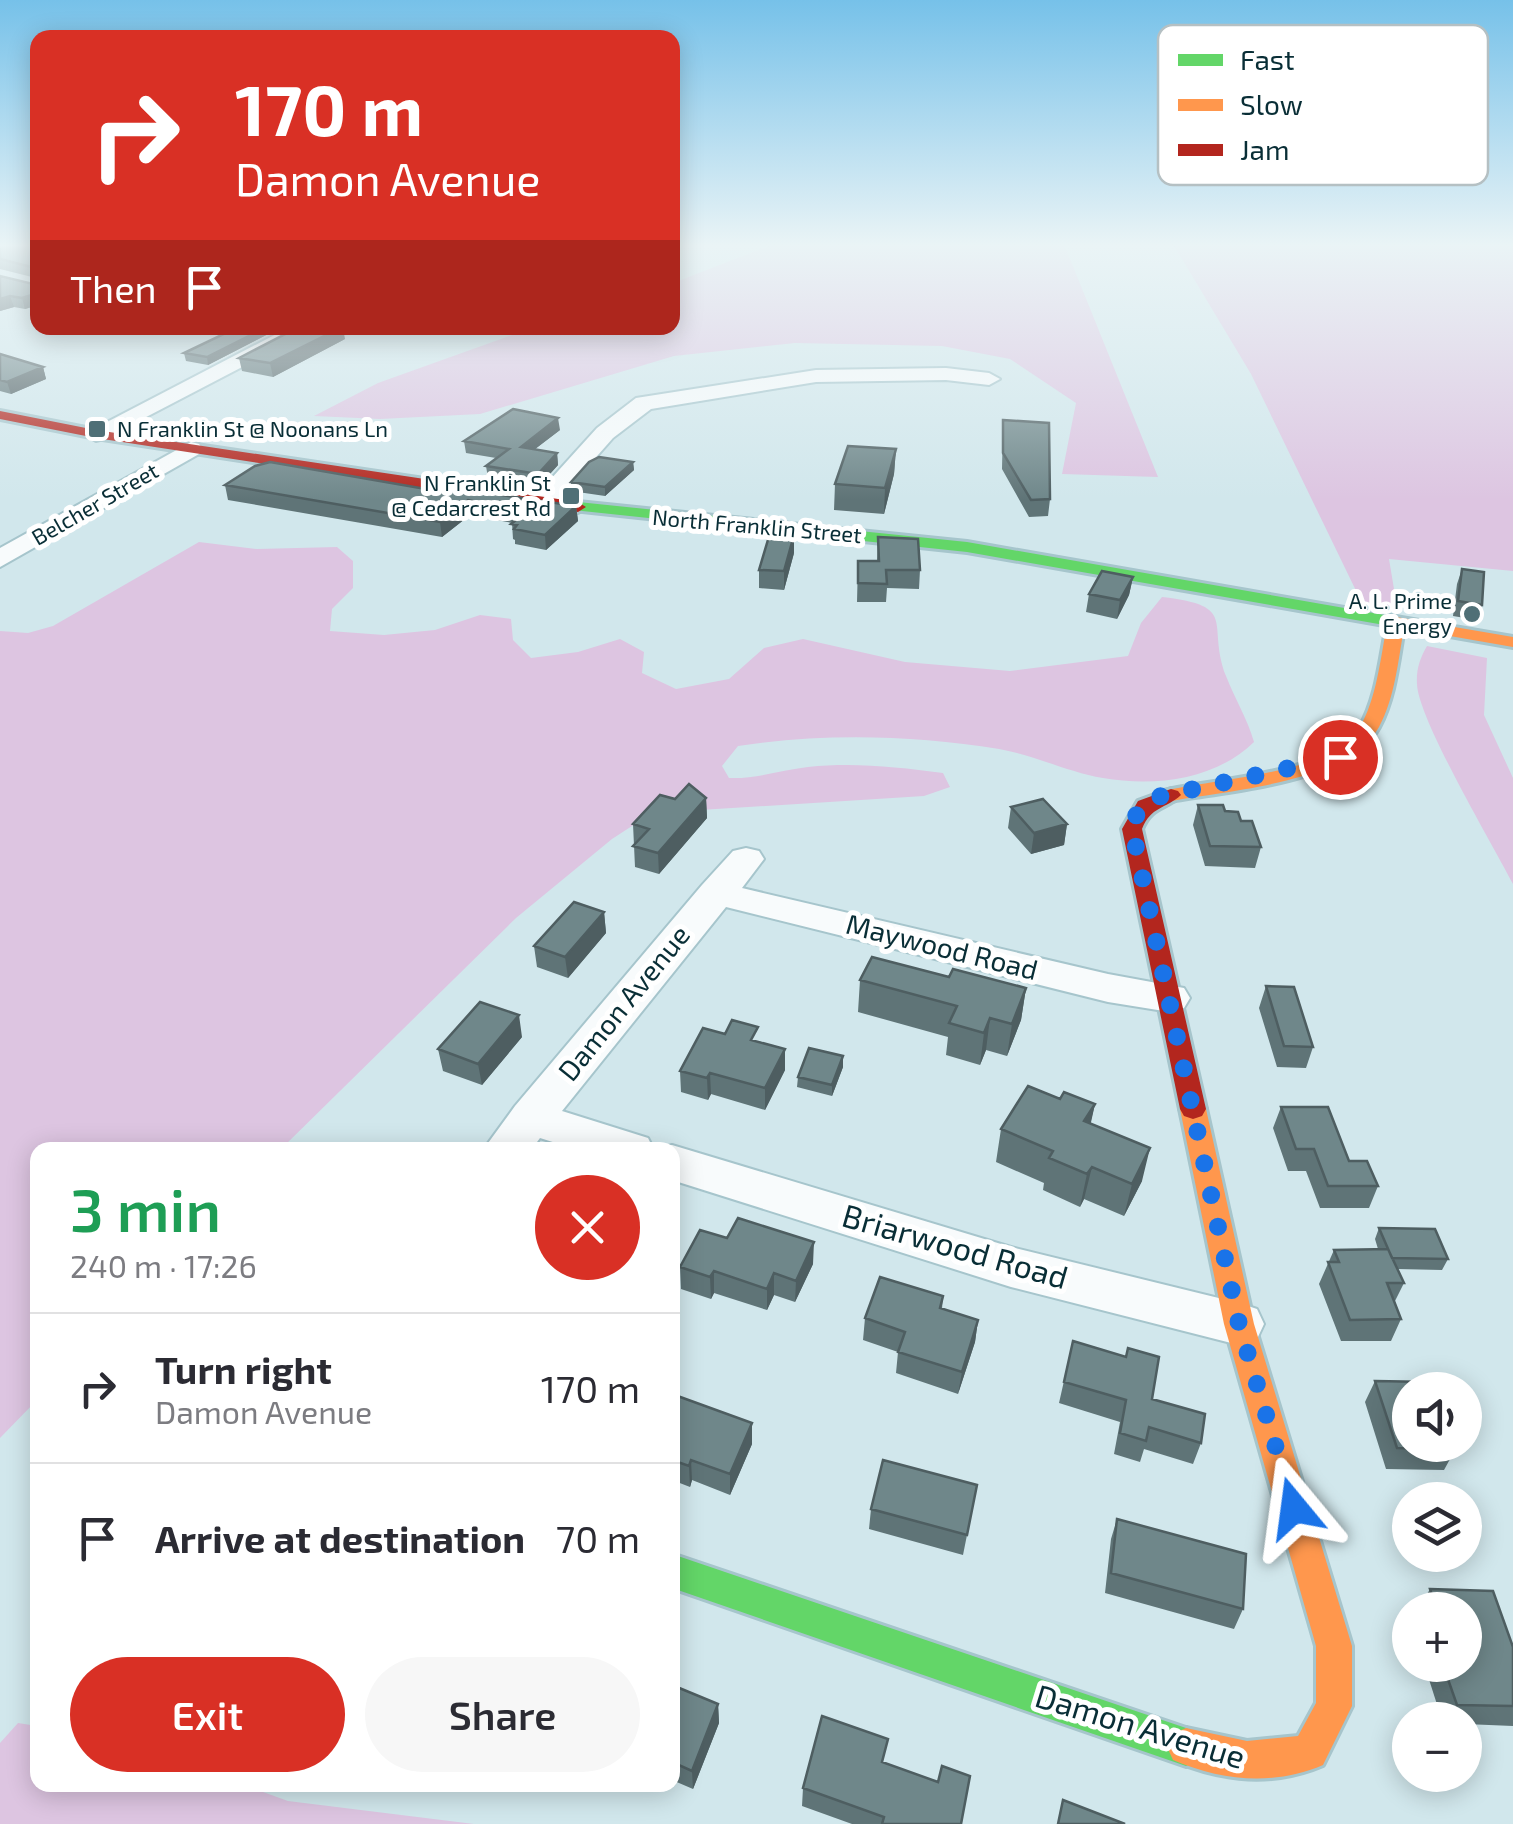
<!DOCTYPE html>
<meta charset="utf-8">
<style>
:root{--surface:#fff;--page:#f7f7f7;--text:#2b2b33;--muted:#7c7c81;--line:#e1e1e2;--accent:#d93025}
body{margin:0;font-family:"Exo 2",sans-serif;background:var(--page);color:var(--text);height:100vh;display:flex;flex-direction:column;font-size:38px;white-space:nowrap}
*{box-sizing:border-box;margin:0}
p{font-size:32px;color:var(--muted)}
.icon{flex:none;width:55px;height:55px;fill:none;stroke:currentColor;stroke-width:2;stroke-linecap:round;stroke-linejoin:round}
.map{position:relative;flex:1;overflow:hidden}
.sheet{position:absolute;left:30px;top:1142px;width:650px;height:650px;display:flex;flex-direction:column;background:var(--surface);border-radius:20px;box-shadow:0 5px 25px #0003}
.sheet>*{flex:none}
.guide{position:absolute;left:30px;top:30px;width:650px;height:305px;border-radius:20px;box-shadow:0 5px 25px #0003;background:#d93025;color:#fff;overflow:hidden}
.controls{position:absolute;left:1392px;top:1372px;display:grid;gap:20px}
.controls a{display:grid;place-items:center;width:90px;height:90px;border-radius:50%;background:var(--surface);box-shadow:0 5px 25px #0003;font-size:50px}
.pin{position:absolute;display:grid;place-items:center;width:85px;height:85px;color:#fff;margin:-42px;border:5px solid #fff;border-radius:50%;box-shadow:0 2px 10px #0007}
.me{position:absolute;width:110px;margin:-55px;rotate:344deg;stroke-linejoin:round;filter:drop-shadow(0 0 8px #0008)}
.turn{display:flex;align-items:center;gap:35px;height:210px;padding:0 40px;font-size:45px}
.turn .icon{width:130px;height:130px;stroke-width:2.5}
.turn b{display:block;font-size:70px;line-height:85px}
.then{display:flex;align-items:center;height:95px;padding:0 40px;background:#0003;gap:20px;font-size:38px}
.round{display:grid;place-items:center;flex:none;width:105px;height:105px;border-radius:52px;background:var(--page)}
.head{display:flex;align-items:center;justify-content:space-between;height:170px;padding:0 40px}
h1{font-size:60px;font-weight:600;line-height:75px;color:#1e9e55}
.primary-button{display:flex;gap:20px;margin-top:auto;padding:20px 40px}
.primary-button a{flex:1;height:115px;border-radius:60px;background:var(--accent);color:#fff;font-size:40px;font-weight:600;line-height:115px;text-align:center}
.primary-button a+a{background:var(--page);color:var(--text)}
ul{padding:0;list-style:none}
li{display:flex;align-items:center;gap:30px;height:150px;padding:0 40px;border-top:2px solid var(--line)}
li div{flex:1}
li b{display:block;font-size:38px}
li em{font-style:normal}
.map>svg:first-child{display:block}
</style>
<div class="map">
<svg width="1513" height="1824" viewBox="0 0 1513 1824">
<rect width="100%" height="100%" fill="#d1e7ec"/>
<path fill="#ddc5e1" d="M774,244H1064L1158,477L1062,474L1076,403L1010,359L942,346L795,343L674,356L480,414L380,419L314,416L378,383L532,328H672L673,283Z
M1173,244H1513V571L1389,559L1397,607L1361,601L1251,374Z
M199,542L257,549L337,547L353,561V588L332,609L330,631L384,635L435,630L480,615L511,619L513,640L531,658L578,652L620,639L644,652L642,673L676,689L729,679L764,648L803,639L905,662L1010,671L1128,656L1141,623L1162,597C1240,606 1206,623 1226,676C1235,699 1247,718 1254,742C1215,780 1155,787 1103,778C1067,772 1034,755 999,749C913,735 823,733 738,746L722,766L729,778C757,779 781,770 808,767C854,762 897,767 943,773L950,787L924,796L652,813L612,839L516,918L280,1150H38L37,1400L0,1438V631L28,633L53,626Z
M1427,646L1487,658L1484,715L1513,778V884C1493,845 1418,719 1417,684C1416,670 1420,658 1427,646Z
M18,1723L37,1726L38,1785H244L288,1801L474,1824H0V1743Z"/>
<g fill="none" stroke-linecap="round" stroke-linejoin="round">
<defs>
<path id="street" d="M335,328L332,332L298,338L104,439L96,441L84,434L286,329Z
M946,368L989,373L1000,379L989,385L946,380L816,382L651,409L613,438L552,507H534L530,502L597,428L636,398L816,370Z
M191,442L199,444L203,449L199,454L0,567V548Z
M746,848L759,851L764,859L742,888L1108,974L1184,988L1190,998L1184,1008L1170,1012L1108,1002L726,907L562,1111L648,1138L654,1150H578L540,1138L531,1150H483L515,1106L702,885L733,851Z
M672,1145L1011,1247L1239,1303L1257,1309L1264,1324L1257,1339L1239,1345L1011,1287L672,1180V1150H656Z"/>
<path id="fast" d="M578,502L967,542L1390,616L1399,621L1390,626L967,552L573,510L570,507Z
M672,1554L1186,1728L1199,1734L1205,1747L1199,1760L1186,1766L672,1588Z"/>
<path id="slow" d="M1390,616L1513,637V647L1404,628C1398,661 1395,697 1379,727C1348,783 1229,790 1171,801L1164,799L1161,795L1164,791C1212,779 1332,774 1359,729C1377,698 1380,660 1387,625L1381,621Z
M1193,1099L1202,1102L1206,1109L1254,1324L1352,1646V1706L1323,1765C1274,1786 1222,1781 1173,1760L1167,1747L1173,1734L1186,1728L1247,1741L1298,1736L1316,1703V1646L1224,1324L1180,1109L1184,1102Z"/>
<path id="jam" d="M0,411L96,430L578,502L586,507L578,512L96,438L0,419Z
M1171,789L1178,791L1181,795C1166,809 1151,806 1142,829L1206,1109L1202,1116L1193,1119L1184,1116L1180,1109L1122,829L1138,801Z"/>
</defs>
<use href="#street" stroke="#a6c5cc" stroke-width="4"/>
<use href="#fast" stroke="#a6c5cc" stroke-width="6"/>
<use href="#slow" stroke="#a6c5cc" stroke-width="6"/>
<use href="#jam" stroke="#a6c5cc" stroke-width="6"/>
<use href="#street" fill="#f8fbfc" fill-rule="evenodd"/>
<use href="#fast" fill="#63d668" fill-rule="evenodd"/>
<use href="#slow" fill="#ff974d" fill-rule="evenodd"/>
<use href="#jam" fill="#b3261e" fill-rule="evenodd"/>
</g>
<path fill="#5f7477" d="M0,244H38V305L25,309L14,307L0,311V276L37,285L36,278L0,269Z
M110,328H146L142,333L112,334Z
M280,328L208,365L186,361L184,353Z
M345,339L273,377L242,371L239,358Z
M0,354L43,367L46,379L11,394L0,391Z
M1003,420L1050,499L1048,516L1029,517L1002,469Z
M560,430L535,449L557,453L558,465L539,486L488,478L486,466L496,458L466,453L464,441Z
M896,449L894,474L884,514L834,510L835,484Z
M633,462L634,470L605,496L571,491V482Z
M225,485L420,488L576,506L578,521L546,550L515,544V540L513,539L512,523L470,515L442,537L228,500Z
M878,537L920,570L919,589L887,588L886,602H857L858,561H877Z
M794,553L784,590L759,588V570Z
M1462,569L1482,605L1477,620L1453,616L1457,584Z
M1133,577L1129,595L1117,619L1086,612L1089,594Z
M706,798L707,818L659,874L635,867L633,824Z
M1198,805L1225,811L1241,821L1261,847L1255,868L1205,866L1193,825Z
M1011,807L1067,824L1064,845L1031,854L1008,828Z
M604,912L606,933L568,978L537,967L534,946Z
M949,977L1026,988L1021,1020L1007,1056L986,1050L980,1065L946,1055L948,1037L858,1012L860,980Z
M1266,986L1313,1047L1306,1068L1277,1067L1259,1008Z
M522,1037L482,1085L443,1071L438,1049Z
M758,1041L785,1049V1070L765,1110L711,1094L708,1100L681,1092L680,1071Z
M843,1056V1067L832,1096L797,1087L798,1077Z
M1060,1099L1095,1104L1090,1124L1142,1181L1124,1216L1084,1199L1080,1207L1043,1190L1044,1183L996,1162L1001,1129Z
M1281,1107L1349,1161L1378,1186L1369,1208H1320L1306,1171H1288L1273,1128Z
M1379,1228L1448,1259L1442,1270L1397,1269L1404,1283L1394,1303L1401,1319L1391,1341H1341L1319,1284L1334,1250L1378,1249L1375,1239Z
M813,1264L795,1302L774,1295L767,1310L714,1293L711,1299L681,1289L680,1267Z
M943,1296L942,1309L978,1320L975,1342L958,1394L896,1373L898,1352L863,1340L865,1318Z
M1073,1341L1152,1399L1201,1443L1193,1464L1144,1449L1140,1462L1114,1454L1120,1422L1059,1403Z
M1375,1381L1455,1450L1444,1470L1386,1469L1365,1402Z
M672,1394L752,1444L730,1495L692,1480L690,1487L672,1480Z
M977,1485L963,1555L869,1529L871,1509Z
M1117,1519L1243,1609L1234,1629L1105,1593L1111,1539Z
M1430,1589L1493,1591L1513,1647V1726L1465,1724V1720H1442L1425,1667L1426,1665H1465V1610H1418Z
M672,1685L718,1704L719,1723L693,1789L672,1780Z
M884,1763L961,1824H852L802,1806L803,1788Z"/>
<path fill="#4e5e61" d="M38,293V305L25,309L22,298Z
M10,296L14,307L0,311V299Z
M265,328H280L208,365L207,357Z
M340,328H343L345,339L273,377L270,363Z
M43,367L46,379L11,394L7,382Z
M558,418L560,430L522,459L521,447Z
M896,449L894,474L884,514L885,488Z
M557,453L558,465L539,486L538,474Z
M633,462L634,470L605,496V487Z
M468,500L470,515L442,537L440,522Z
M576,506L578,521L546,550L545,535Z
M794,535V553L784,590V571Z
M1133,577L1129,595L1117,619L1120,600Z
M706,798L707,818L659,874L658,853Z
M1067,824L1064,845L1031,854L1034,833Z
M604,912L606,933L568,978L565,957Z
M1026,988L1021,1020L1007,1056L1012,1024Z
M519,1015L522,1037L482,1085L478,1064Z
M990,1018L986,1050L980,1065L984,1033Z
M785,1049V1070L765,1110V1088Z
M843,1056V1067L832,1096V1085Z
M710,1073L711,1094L708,1100L707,1078Z
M1095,1104L1088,1136L1084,1121Z
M1150,1148L1142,1181L1124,1216L1132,1184Z
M1092,1167L1084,1199L1080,1207L1087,1174Z
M814,1242L813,1264L795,1302L796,1281Z
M714,1271V1293L711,1299L710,1277Z
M774,1273V1295L767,1310V1289Z
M978,1320L975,1342L958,1394L962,1372Z
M752,1423V1444L730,1495V1474Z
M691,1460L692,1480L690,1487L689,1466Z
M718,1704L719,1723L693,1789L692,1771Z"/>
<path fill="#6f878a" stroke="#4e5e61" stroke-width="2.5" d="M0,244H38V293L22,298L10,296L0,299V276L37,285L36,268L0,259Z
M231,328H265L207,357L184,353L226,333Z
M297,328H340L270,363L239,358Z
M0,354L43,367L7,382L0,380Z
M513,409L558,418L521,447L557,453L538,474L486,466L509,449L464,441Z
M1003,420L1049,423L1050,499L1031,500L1003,453Z
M848,446L896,449L885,488L835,484Z
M599,457L633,462L605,487L571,482L589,462Z
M270,462L420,488L451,491L455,488L576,506L545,535L514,529L517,525L511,524L526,512L468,500L440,522L225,485L255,466Z
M770,533L794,535L784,571L759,570Z
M878,537L918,539L920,570H886L887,584L858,583V561H879Z
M1462,569L1484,572L1482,605L1458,601Z
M1102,571L1133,577L1120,600L1089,594Z
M689,784L706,798L658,853L633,846L649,829L633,824L660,795L675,799Z
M1043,799L1067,824L1034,833L1011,807Z
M1198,805H1223L1225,811L1238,812L1241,821H1252L1261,847L1210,846Z
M574,902L604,912L565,957L534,946Z
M872,957L949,977L953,969L1026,988L1012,1024L990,1018L984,1033L949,1023L957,1006L860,980Z
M1266,986L1294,987L1313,1047L1284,1046Z
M480,1002L519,1015L478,1064L438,1049Z
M732,1020L758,1027L751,1040L785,1049L765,1088L710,1073L707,1078L680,1071L703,1028L725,1034Z
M809,1048L843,1056L832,1085L798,1077Z
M1028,1086L1060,1099L1064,1092L1095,1104L1084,1121L1150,1148L1132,1184L1092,1167L1087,1174L1049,1158L1053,1151L1001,1129Z
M1281,1107H1328L1349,1161H1367L1378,1186H1328L1314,1149H1296Z
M738,1218L814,1242L796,1281L774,1273L767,1289L714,1271L710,1277L680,1267L700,1230L727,1238Z
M1379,1228L1435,1229L1448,1259L1392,1258Z
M1388,1249L1404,1283H1387L1401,1319L1350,1320L1328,1262H1339L1334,1250Z
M880,1277L943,1296L940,1308L978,1320L962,1372L898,1352L905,1332L865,1318Z
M1073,1341L1126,1357L1128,1348L1159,1357L1152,1399L1205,1414L1201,1443L1149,1427L1146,1441L1120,1433L1126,1400L1064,1382Z
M1375,1381L1431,1382L1434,1390H1410V1445H1454L1455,1450L1397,1448Z
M672,1394L752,1423L730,1474L691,1460L689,1466L672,1460Z
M883,1460L977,1485L967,1535L871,1509Z
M1117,1519L1246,1554L1243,1609L1111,1573Z
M1430,1589L1493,1591L1513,1647V1706L1457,1705L1443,1665H1465V1610H1437Z
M672,1685L718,1704L692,1771L672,1762Z
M822,1716L888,1739L882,1762L938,1782L942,1766L970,1776L961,1824H882L884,1817L803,1788Z
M1063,1800L1125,1824H1058Z"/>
<linearGradient id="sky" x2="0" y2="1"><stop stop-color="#76c1e9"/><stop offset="0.49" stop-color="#eaf4f6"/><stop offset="1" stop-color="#eaf4f6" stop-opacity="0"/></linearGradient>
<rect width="1513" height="500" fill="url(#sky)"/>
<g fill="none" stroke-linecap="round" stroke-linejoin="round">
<path stroke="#1a73e8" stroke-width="18" stroke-dasharray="0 32.4" d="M1294,1508L1239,1324L1132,829L1138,810L1153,798L1340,757"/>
</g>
<g fill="#4f6f76" stroke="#fff" stroke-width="4">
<rect x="87" y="419" width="20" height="20" rx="5"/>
<rect x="561" y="486" width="20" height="20" rx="5"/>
<circle cx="1472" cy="614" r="10"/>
</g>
<g text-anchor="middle" stroke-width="10" stroke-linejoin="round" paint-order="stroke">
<g font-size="22" fill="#092e36" stroke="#fff" text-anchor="end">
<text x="117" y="437" text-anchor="start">N Franklin St @ Noonans Ln</text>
<text x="551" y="491">N Franklin St<tspan x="551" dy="25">@ Cedarcrest Rd</tspan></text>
<text x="1452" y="609">A. L. Prime<tspan x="1452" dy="25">Energy</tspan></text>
</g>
<g font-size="22" fill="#092e36" stroke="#fff">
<text transform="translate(95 504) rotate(-30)" y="8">Belcher Street</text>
<text transform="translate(757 526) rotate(5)" y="8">North Franklin Street</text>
</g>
<g font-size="28" fill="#092e36" stroke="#fff">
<text transform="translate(942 947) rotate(14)" y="10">Maywood Road</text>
<text transform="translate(624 1003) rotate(-51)" y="10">Damon Avenue</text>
</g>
<g font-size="32" fill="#092e36" stroke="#fff">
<text transform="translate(955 1247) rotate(16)" y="11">Briarwood Road</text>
<text transform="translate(1140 1727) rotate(17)" y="11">Damon Avenue</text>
</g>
</g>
<rect x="1158" y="25" width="330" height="160" rx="15" fill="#fff" stroke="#b5c0c3" stroke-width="2.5"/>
<rect x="1178" y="54" width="45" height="12" fill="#63d668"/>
<rect x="1178" y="99" width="45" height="12" fill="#ff974d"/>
<rect x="1178" y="144" width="45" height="12" fill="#b3261e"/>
<g font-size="28" fill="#092e36">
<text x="1240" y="70">Fast</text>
<text x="1240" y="115">Slow</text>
<text x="1240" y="160">Jam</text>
</g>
</svg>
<div class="controls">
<a><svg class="icon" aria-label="sound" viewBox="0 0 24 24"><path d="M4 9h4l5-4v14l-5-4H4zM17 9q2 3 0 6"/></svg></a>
<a><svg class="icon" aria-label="layers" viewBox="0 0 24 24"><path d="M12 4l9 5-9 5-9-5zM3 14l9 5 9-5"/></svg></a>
<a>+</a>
<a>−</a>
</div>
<div class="pin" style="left:1340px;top:757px;background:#d93025"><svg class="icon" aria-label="arrive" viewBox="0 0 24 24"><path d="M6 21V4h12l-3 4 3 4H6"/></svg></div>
<svg class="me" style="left:1294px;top:1508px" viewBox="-20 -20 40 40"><path d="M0-17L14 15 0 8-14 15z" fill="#1a73e8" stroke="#fff" stroke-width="4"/></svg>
<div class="guide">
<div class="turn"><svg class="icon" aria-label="right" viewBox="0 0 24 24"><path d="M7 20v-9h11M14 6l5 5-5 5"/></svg><div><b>170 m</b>Damon Avenue</div></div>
<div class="then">Then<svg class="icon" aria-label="arrive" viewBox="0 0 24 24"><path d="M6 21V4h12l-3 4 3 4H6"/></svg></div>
</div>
<section class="sheet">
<div class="head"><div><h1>3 min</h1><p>240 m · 17:26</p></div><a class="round" style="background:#d93025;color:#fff"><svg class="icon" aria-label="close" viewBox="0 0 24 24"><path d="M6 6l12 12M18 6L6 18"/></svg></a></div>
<ul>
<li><svg class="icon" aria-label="right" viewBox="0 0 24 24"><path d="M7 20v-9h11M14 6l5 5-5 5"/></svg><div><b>Turn right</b><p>Damon Avenue</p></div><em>170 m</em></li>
<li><svg class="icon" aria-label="arrive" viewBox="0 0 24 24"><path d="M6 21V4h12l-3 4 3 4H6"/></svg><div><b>Arrive at destination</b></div><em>70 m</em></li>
</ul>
<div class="primary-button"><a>Exit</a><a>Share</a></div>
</section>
</div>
